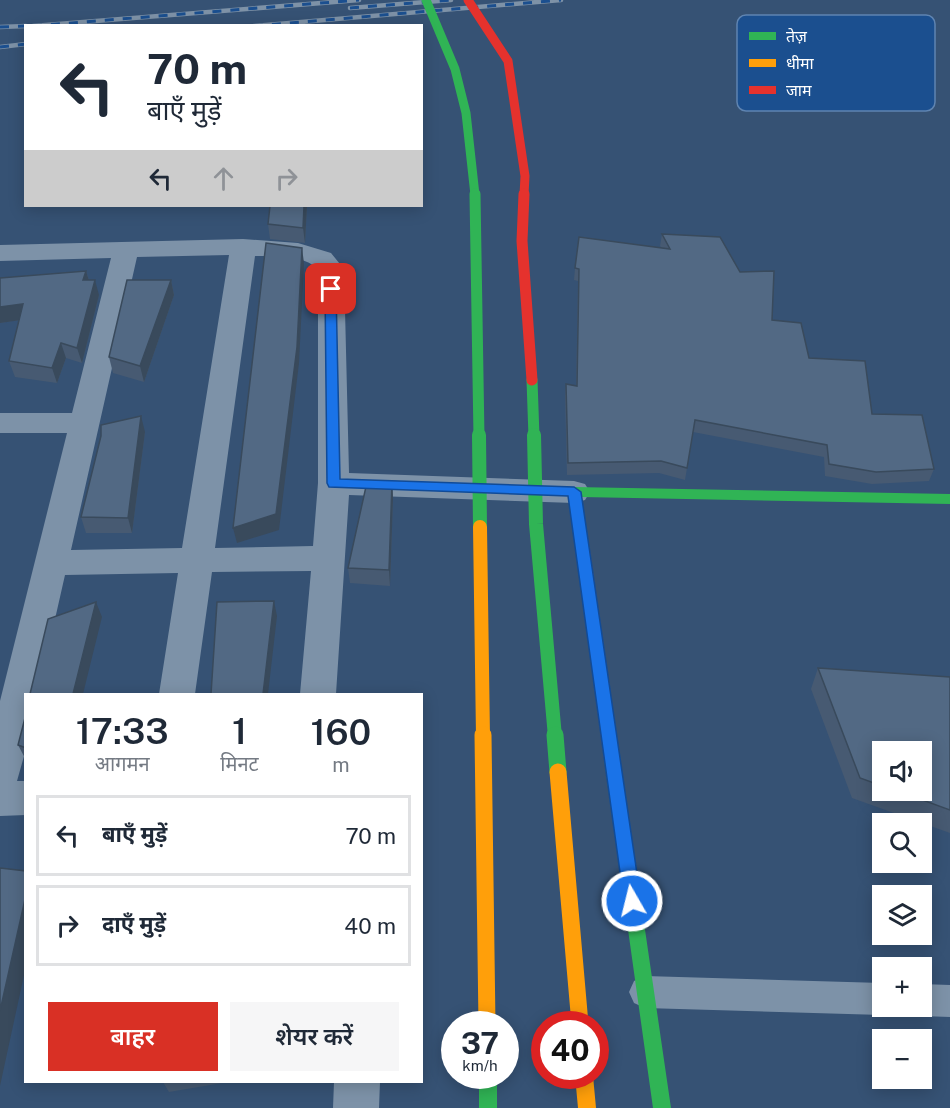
<!DOCTYPE html>
<html lang="hi">
<meta charset="utf-8">
<style>
:root{--surface:#fff;--page:#f6f6f7;--text:#1f2937;--muted:#747a83;--line:#e0e1e3;--accent:#d93025}
body{margin:0;font-family:"Public Sans","Noto Sans Devanagari",sans-serif;background:var(--page);color:var(--text);height:100vh;display:flex;flex-direction:column;font-size:22px;white-space:nowrap}
*{box-sizing:border-box;margin:0}
p{font-size:20px;color:var(--muted)}
.icon{flex:none;width:33px;height:33px;fill:none;stroke:currentColor;stroke-width:2;stroke-linecap:round;stroke-linejoin:round}
.map{position:relative;flex:1;overflow:hidden}
.details{position:absolute;left:24px;top:693px;width:399px;height:390px;display:flex;flex-direction:column;background:var(--surface);border-radius:0px;box-shadow:0 3px 15px #0003}
.details>*{flex:none}
.top-card{position:absolute;left:24px;top:24px;width:399px;height:183px;border-radius:0px;box-shadow:0 3px 15px #0003;background:#fff;color:var(--text);overflow:hidden}
.buttons{position:absolute;left:872px;top:741px;display:grid;gap:12px}
.buttons a{display:grid;place-items:center;width:60px;height:60px;border-radius:0px;background:var(--surface);box-shadow:0 3px 15px #0003;font-size:30px}
.speed{position:absolute;left:441px;top:1011px;display:flex;gap:12px;font-size:30px;font-weight:700;text-align:center}
.speed>*{display:grid;place-content:center;width:78px;height:78px;border-radius:50%;background:var(--surface);box-shadow:0 3px 15px #0003;line-height:1}
.speed small{font-size:15px;font-weight:400}
.speed .limit{border:9px solid #d22;background:#fff;color:#111}
.pin{position:absolute;display:grid;place-items:center;width:51px;height:51px;color:#fff;margin:-26px;border-radius:12px;box-shadow:0 3px 9px #0006}
.me{position:absolute;width:66px;margin:-33px;rotate:352deg;stroke-linejoin:round;filter:drop-shadow(0 0 4px #0008)}
.turn{display:flex;align-items:center;gap:21px;height:126px;padding:0 24px;font-size:27px}
.turn .icon{width:78px;height:78px;stroke-width:2.5}
.turn b{display:block;font-size:42px;line-height:51px}
.lanes{display:flex;align-items:center;height:57px;padding:0 24px;background:#0003;justify-content:center;gap:30px;direction:ltr}
.lanes .off{opacity:.35}
.eta{display:flex;justify-content:space-evenly;align-items:center;height:102px;text-align:center}
.eta b{font-size:36px;font-weight:600;line-height:42px}
.cta{display:flex;gap:12px;margin-top:auto;padding:12px 24px}
.cta a{flex:1;height:69px;border-radius:0px;background:var(--accent);color:#fff;font-size:24px;font-weight:600;line-height:69px;text-align:center}
.cta a+a{background:var(--page);color:var(--text)}
ul{padding:0;list-style:none}
li{display:flex;align-items:center;gap:18px;height:81px;margin:0 12px 9px;padding:0 12px;border:3px solid var(--line);border-radius:0px}
li div{flex:1}
li b{display:block;font-size:22px}
li em{font-style:normal}
.map>svg:first-child{display:block}
</style>
<div class="map">
<svg width="950" height="1108" viewBox="0 0 950 1108">
<rect width="100%" height="100%" fill="#365274"/>
<g fill="none" stroke-linecap="round" stroke-linejoin="round">
<path fill="#7d92a8" fill-rule="evenodd" d="M645,976L882,983V1006H895L893,1010L882,1015L645,1008L634,1003L629,992L634,981Z
M921,984L950,985V1017L921,1016L910,1011L908,1006H921Z"/>
<path fill="#7d92a8" fill-rule="evenodd" d="M243,239L298,243L331,253L344,269L349,473L574,481L585,484L590,492L585,500L574,503L349,495L336,694H300L311,571L212,572L195,694H159L178,573L65,575L38,694H26V749L17,781H26V815L0,816V701L67,433H0V413H72L111,258L0,261V245ZM229,255L182,548L71,550L137,257ZM255,256C274,257 305,254 318,270V483L313,546L215,548Z
M334,1082H380L379,1108H333Z"/>
<path fill="#30b455" fill-rule="evenodd" d="M574,487L950,494V504L581,497L590,552L583,557L576,552L568,492Z
M612,751L617,753L620,758L671,1108H653L604,758L607,753Z
M479,1076H497V1108H479Z"/>
<path fill="#ff9f0a" fill-rule="evenodd" d="M575,1076H593L596,1108H578Z"/>
<path fill="#e5322d" fill-rule="evenodd" d="M583,547L590,552L620,758L617,763L612,765L607,763L604,758L576,552Z"/>
<defs>
<path id="rail" d="M350,8L451,0
M33,26L359,0
M254,26L561,0
M0,27L26,26
M0,47L26,44"/>
</defs>
<use href="#rail" stroke="#7e92a7" stroke-width="4.5"/>
<use href="#rail" stroke="#1b4f8f" stroke-width="3" stroke-dasharray="9" stroke-linecap="butt"/>
<path stroke="#30b455" stroke-width="9" d="M426,0L455,69L466,113L475,195"/>
<path stroke="#30b455" stroke-width="11" d="M475,194L479,437
M532,380L534,437"/>
<path stroke="#30b455" stroke-width="14" d="M479,435L480,527
M534,435L536,524L555,737"/>
<path stroke="#30b455" stroke-width="17" d="M555,735L558,772"/>
<path stroke="#ff9f0a" stroke-width="14" d="M480,527L483,737"/>
<path stroke="#ff9f0a" stroke-width="17" d="M483,735L487,1024
M558,772L580,1024"/>
<path stroke="#e5322d" stroke-width="9" d="M468,0L508,61L525,176L524,195"/>
<path stroke="#e5322d" stroke-width="11" d="M524,194L522,241L532,380"/>
</g>
<path fill="#475a72" fill-rule="evenodd" d="M307,206L305,243L270,239L268,224Z
M662,234L740,272L772,320L809,358L934,469L929,481L872,484L825,476L824,457L693,432L685,480L659,473L567,475L565,396L566,384L576,386L578,281L574,280L575,268L662,248L660,246Z
M86,271L89,280L99,295L82,363L66,358L57,383L15,377L9,361L19,320L0,323V278Z
M171,280L174,295L144,382L113,373L109,357Z
M145,432L132,533H86L81,517Z
M392,483L393,499L390,586L350,583L348,568Z
M818,668L950,677V833L852,798L811,689ZM882,752L921,790H882Z
M26,714V760L18,745Z
M163,1082H228L169,1092Z"/>
<path fill="#394a5c" d="M304,206H307L305,243L303,228Z
M302,248L304,263L299,363L279,530L237,543L233,528Z
M86,271L91,287L83,280Z
M95,280L99,295L82,363L77,348Z
M171,280L174,295L144,382L140,366Z
M23,304L28,319L0,323V307Z
M61,343L66,358L57,383L52,368Z
M141,416L145,432L132,533L128,518Z
M392,483L393,499L390,586L389,570Z
M274,601L277,616L268,694H263Z
M96,602L102,617L83,694H73Z
M26,895V966L0,1086V1011Z"/>
<path fill="#526984" stroke="#394a5c" stroke-width="1.5" d="M270,206H304L303,228L268,224Z
M662,234L720,237L740,272L774,271L772,320L801,323L809,358L865,361L872,414L922,415L934,469L876,472L829,464L827,445L695,420L687,468L661,461L568,463L566,384L577,386L579,269L575,268L579,237L670,249Z
M266,243L302,248L297,347L276,514L233,528Z
M86,271L83,280H95L77,348L61,343L52,368L9,361L23,304L0,307V278Z
M127,280H171L140,366L109,357Z
M141,416L128,518L81,517L101,436V425Z
M367,482L392,483L389,570L348,568Z
M274,601L263,694H211L217,602Z
M96,602L73,694H30L48,619Z
M818,668L950,677V810L895,790H921V752H882V786L860,778Z
M26,714V748L18,745Z
M0,868L26,871V895L0,1011Z"/>
<path fill="#1a73e8" stroke="#114b97" stroke-width="1.5" d="M331,285L336,289L340,479L574,487L581,492L641,901L638,907L632,909L626,907L624,901L568,496L329,487L327,483L325,289Z"/>
<rect x="737" y="15" width="198" height="96" rx="9" fill="#1b4f8f" stroke="#5f84b1" stroke-width="1.5"/>
<rect x="749" y="32" width="27" height="8" fill="#30b455"/>
<rect x="749" y="59" width="27" height="8" fill="#ff9f0a"/>
<rect x="749" y="86" width="27" height="8" fill="#e5322d"/>
<g font-size="16" fill="#fff">
<text x="786" y="42">तेज़</text>
<text x="786" y="69">धीमा</text>
<text x="786" y="96">जाम</text>
</g>
</svg>
<div class="buttons">
<a><svg class="icon" aria-label="sound" viewBox="0 0 24 24"><path d="M4 9h4l5-4v14l-5-4H4zM17 9q2 3 0 6"/></svg></a>
<a><svg class="icon" aria-label="search" viewBox="0 0 24 24"><circle cx="10" cy="10" r="6"/><path d="M15 15l6 6"/></svg></a>
<a><svg class="icon" aria-label="layers" viewBox="0 0 24 24"><path d="M12 4l9 5-9 5-9-5zM3 14l9 5 9-5"/></svg></a>
<a>+</a>
<a>−</a>
</div>
<div class="speed"><div>37<small>km/h</small></div><div class="limit">40</div></div>
<div class="pin" style="left:331px;top:289px;background:#d93025"><svg class="icon" aria-label="arrive" viewBox="0 0 24 24"><path d="M6 21V4h12l-3 4 3 4H6"/></svg></div>
<svg class="me" style="left:632px;top:901px" viewBox="-20 -20 40 40"><circle r="17" fill="#1a73e8" stroke="#fff" stroke-width="3"/><path d="M0-11L8 9 0 5-8 9z" fill="#fff"/></svg>
<div class="top-card">
<div class="turn"><svg class="icon" aria-label="left" viewBox="0 0 24 24"><path d="M17 20v-9H6M10 6l-5 5 5 5"/></svg><div><b>70 m</b>बाएँ मुड़ें</div></div>
<div class="lanes"><svg class="icon" aria-label="left" viewBox="0 0 24 24"><path d="M17 20v-9H6M10 6l-5 5 5 5"/></svg><svg class="icon off" aria-label="ahead" viewBox="0 0 24 24"><path d="M12 20V5M6 11l6-6 6 6"/></svg><svg class="icon off" aria-label="right" viewBox="0 0 24 24"><path d="M7 20v-9h11M14 6l5 5-5 5"/></svg></div>
</div>
<section class="details">
<div class="eta">
<div><b>17:33</b><p>आगमन</p></div>
<div><b>1</b><p>मिनट</p></div>
<div><b>160</b><p>m</p></div>
</div>
<ul>
<li><svg class="icon" aria-label="left" viewBox="0 0 24 24"><path d="M17 20v-9H6M10 6l-5 5 5 5"/></svg><div><b>बाएँ मुड़ें</b></div><em>70 m</em></li>
<li><svg class="icon" aria-label="right" viewBox="0 0 24 24"><path d="M7 20v-9h11M14 6l5 5-5 5"/></svg><div><b>दाएँ मुड़ें</b></div><em>40 m</em></li>
</ul>
<div class="cta"><a>बाहर</a><a>शेयर करें</a></div>
</section>
</div>
